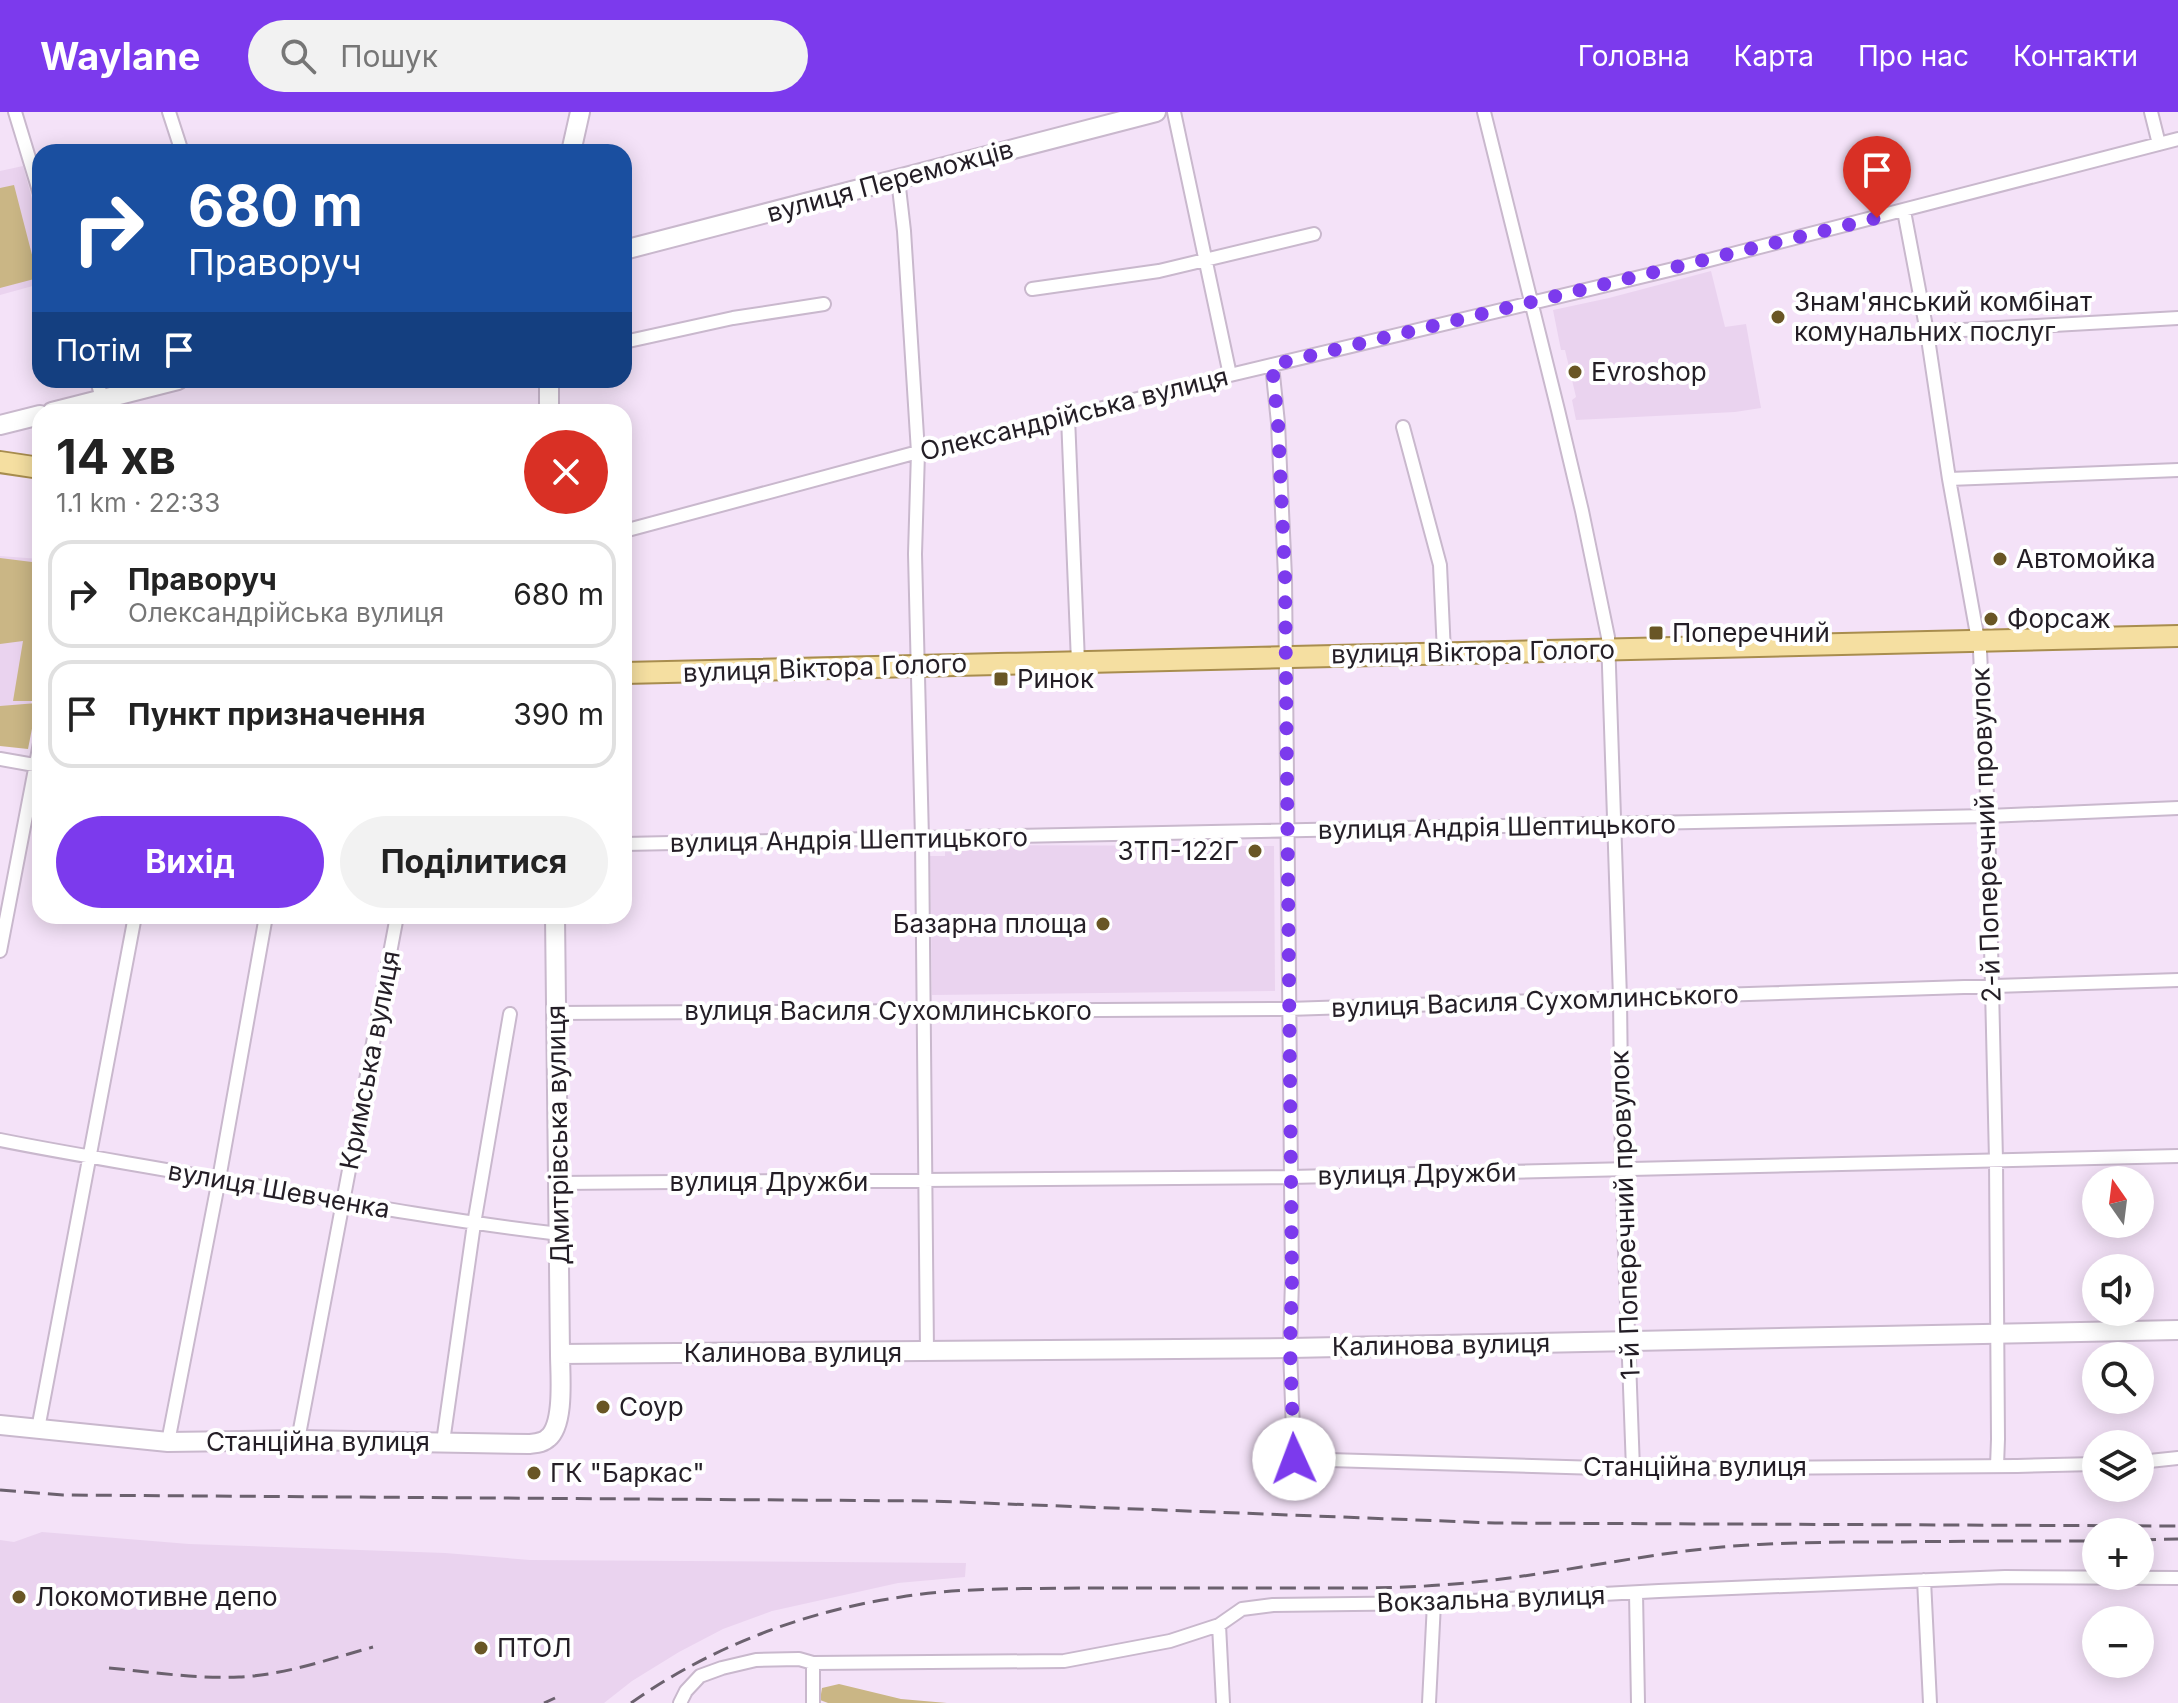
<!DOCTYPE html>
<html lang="uk">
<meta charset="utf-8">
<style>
:root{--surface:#fff;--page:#f2f2f2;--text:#222;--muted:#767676;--line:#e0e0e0;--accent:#7c3aed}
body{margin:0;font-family:Inter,sans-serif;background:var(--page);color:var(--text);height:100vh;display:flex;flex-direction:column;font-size:30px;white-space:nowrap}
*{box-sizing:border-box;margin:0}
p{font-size:26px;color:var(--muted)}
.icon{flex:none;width:44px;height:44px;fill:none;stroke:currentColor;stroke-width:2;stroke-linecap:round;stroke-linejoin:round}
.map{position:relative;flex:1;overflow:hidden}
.details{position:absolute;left:32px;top:292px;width:600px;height:520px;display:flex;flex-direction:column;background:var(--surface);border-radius:24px;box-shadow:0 4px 20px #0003}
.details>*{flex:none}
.guide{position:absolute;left:32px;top:32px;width:600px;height:244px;border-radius:24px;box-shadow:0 4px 20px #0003;background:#1a4fa0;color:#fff;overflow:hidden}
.needle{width:52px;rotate:346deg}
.buttons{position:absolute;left:2082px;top:1054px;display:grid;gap:16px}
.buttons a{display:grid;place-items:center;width:72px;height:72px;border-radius:50%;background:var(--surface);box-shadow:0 4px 20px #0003;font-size:40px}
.pin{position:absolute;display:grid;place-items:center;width:68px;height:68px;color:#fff;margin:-82px -34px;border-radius:50% 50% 50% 0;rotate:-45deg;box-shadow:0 0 8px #0007}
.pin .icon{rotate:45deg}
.me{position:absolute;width:88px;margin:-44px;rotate:358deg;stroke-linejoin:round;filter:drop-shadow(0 0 6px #0008)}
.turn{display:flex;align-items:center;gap:28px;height:168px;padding:0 24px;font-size:36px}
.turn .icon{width:104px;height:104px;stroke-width:2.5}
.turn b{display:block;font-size:56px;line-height:68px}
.then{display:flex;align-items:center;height:76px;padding:0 24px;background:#0003;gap:16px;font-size:30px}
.round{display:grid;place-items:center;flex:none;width:84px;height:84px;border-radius:42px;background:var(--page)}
.head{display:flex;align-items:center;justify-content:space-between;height:136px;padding:0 24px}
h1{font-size:48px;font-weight:700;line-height:60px}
.action{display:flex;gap:16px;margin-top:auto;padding:16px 24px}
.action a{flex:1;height:92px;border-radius:48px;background:var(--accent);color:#fff;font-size:32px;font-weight:700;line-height:92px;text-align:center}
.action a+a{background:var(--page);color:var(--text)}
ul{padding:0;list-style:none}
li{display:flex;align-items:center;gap:24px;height:108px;margin:0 16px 12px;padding:0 8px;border:4px solid var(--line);border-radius:24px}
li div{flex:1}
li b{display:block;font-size:30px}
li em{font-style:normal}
header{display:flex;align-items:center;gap:48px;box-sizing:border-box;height:112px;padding:0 40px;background:var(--accent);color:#fff}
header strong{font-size:38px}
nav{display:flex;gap:44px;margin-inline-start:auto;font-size:28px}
.search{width:560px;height:72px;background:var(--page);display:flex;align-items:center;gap:20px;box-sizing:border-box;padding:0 28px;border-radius:44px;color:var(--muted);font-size:30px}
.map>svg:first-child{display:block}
</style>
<header>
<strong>Waylane</strong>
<div class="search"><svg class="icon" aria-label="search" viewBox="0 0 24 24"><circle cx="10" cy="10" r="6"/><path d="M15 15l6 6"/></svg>Пошук</div>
<nav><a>Головна</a><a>Карта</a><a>Про нас</a><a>Контакти</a></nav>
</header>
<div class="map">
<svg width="2178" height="1591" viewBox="0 0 2178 1591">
<rect width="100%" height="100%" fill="#f4e2f8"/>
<path fill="#ead3ef" d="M23,54L40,116V172L0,183V59Z
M1711,159L1725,215L1746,212L1761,296L1735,300L1576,308L1572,288L1576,285L1565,238H1561L1553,198L1609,186Z
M0,444L40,447V530L24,636L0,631Z
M945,733L1274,734L1275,879L932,883L930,744H945Z
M42,1420L189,1432L445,1441L530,1448L966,1451L965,1465L898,1471L772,1499L723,1517L679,1540L632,1569L604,1591H0V1428L14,1430Z"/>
<path fill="#cab685" d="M14,73L38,166L0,176V76Z
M0,446L40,451L36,589H13L23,529L0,532Z
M37,591L28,637L0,634V594Z
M839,1572L901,1587L947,1591H828L820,1588L822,1576Z"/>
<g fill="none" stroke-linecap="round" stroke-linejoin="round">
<defs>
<path id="street" d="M15,0L40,82
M169,0L182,40
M1174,0L1230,263
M1484,0L1558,298L1582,399L1608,525L1620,886L1622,1057L1633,1357
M2151,0L2159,32
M898,67L904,119L918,340L915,442L922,727L927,1240
M1904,99L1927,220L1949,367L1980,539L1988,704L1996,1048L1998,1327L1997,1354
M1032,177L1159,159L1314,122
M1927,220L2178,206
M624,230L733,206L824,192
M1272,253L1278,311L1285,465L1292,1168L1290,1236L1294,1347L1633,1357L2017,1354L2096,1352
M97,268L102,287
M1068,305L1078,550
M1403,315L1440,453L1444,541
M1949,367L2178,358
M624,419L918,340L1068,305L1230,263L1686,154L2178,27
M0,647L40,654
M624,732L1988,704L2178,696
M0,839L40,631
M557,901L1288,897L2178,868
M0,1028C74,1043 148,1054 222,1068C335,1088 446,1109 560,1122
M559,1071L1290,1065L2178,1044
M38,1317L135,804
M298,1328L397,804
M168,1330L219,1067L266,804
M443,1330L474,1112L510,902
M2140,1350L2178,1346
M1924,1468L1930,1591
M1636,1481L1638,1591
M1219,1513L1223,1591
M813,1551V1591
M680,1591L686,1579L700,1564L722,1556L756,1548L799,1547L813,1551L1064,1549L1170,1529L1219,1513L1242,1497L1273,1493L1434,1491L1659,1479L2005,1465L2178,1466
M1429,1591L1434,1491"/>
<path id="secondary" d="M571,40L580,0
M624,138L1156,0
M549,268V300
M52,300L178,268
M0,313L40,303
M560,1242L1290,1236L2178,1218
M0,1313L168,1330L298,1328L529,1332C536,1331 543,1331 548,1326C565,1312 560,1262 560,1242L555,804"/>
<path id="primary" d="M0,350L40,356
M624,561L2178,524"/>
</defs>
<use href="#street" stroke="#c9b8cd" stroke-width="16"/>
<use href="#secondary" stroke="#c9b8cd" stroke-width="22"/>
<use href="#primary" stroke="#a88d4e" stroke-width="24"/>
<use href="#street" stroke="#fff" stroke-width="12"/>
<use href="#secondary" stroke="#fff" stroke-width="18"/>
<use href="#primary" stroke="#f5dfa1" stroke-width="20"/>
<path stroke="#6b616e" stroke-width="3" stroke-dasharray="16 8" stroke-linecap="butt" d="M0,1378L63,1383L931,1389L1495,1411L2178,1414
M2140,1428L2178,1427
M109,1556C152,1560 196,1567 239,1565C285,1563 329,1547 373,1535
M544,1591L555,1586
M631,1591C710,1535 805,1499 901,1485C962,1475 1025,1477 1087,1476C1155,1476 1222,1476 1290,1476C1340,1476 1390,1477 1440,1473C1534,1467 1627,1444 1722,1435C1779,1430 1836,1430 1894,1430C1961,1429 2029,1429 2096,1429"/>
</g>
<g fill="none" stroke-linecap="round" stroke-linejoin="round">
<path stroke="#7c3aed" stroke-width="14" stroke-dasharray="0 25.2" d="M1294,1347L1290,1236L1292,1168L1285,465L1278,311L1272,253L1877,106"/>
</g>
<g fill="#695625" stroke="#fff" stroke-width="3">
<circle cx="1778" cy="205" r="8"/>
<circle cx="1575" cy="260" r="8"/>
<circle cx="2000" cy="447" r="8"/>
<circle cx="1991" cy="507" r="8"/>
<rect x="1648" y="513" width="16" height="16" rx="4"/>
<rect x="993" y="559" width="16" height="16" rx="4"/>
<circle cx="1255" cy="739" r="8"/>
<circle cx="1103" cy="812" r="8"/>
<circle cx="603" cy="1295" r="8"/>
<circle cx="534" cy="1361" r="8"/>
<circle cx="19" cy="1485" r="8"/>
<circle cx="481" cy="1536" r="8"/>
</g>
<g text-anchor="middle" stroke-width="8" stroke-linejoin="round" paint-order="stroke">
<g font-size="26" fill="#241e26" stroke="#fff">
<text transform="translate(890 69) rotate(-15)" y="9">вулиця Переможців</text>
<text transform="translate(1074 302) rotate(-14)" y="9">Олександрійська вулиця</text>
<text transform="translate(1473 540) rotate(-1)" y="9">вулиця Віктора Голого</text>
<text transform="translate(825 556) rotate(-2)" y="9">вулиця Віктора Голого</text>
<text transform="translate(1497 715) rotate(-1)" y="9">вулиця Андрія Шептицького</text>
<text transform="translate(1986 723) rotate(-92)" y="9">2-й Поперечний провулок</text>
<text transform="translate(849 728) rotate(-1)" y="9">вулиця Андрія Шептицького</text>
<text transform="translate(1535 889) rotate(-2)" y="9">вулиця Василя Сухомлинського</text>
<text x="888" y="908">вулиця Василя Сухомлинського</text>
<text transform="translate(370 948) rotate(-79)" y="9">Кримська вулиця</text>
<text transform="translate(558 1023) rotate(-91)" y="9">Дмитрівська вулиця</text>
<text transform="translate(1417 1062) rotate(-1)" y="9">вулиця Дружби</text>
<text x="769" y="1079">вулиця Дружби</text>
<text transform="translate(279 1078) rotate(10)" y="9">вулиця Шевченка</text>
<text transform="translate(1625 1103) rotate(-92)" y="9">1-й Поперечний провулок</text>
<text transform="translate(1441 1233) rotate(-1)" y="9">Калинова вулиця</text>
<text x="793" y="1250">Калинова вулиця</text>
<text x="318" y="1339">Станційна вулиця</text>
<text x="1695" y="1364">Станційна вулиця</text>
<text transform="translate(1491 1487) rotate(-2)" y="9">Вокзальна вулиця</text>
</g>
<g font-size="26" fill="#241e26" stroke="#fff" text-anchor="start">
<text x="1794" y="199">Знам'янський комбінат<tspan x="1794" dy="30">комунальних послуг</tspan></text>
<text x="1591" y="269">Evroshop</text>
<text x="2016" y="456">Автомойка</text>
<text x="2007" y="516">Форсаж</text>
<text x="1672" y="530">Поперечний</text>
<text x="1017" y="576">Ринок</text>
<text x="1239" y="748" text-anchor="end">ЗТП-122Г</text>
<text x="1087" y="821" text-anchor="end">Базарна площа</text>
<text x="619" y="1304">Соур</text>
<text x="550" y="1370">ГК "Баркас"</text>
<text x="35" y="1494">Локомотивне депо</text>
<text x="497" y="1545">ПТОЛ</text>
</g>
</g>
</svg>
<div class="buttons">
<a><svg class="needle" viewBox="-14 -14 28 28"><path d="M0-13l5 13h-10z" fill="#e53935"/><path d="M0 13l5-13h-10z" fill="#767676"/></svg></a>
<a><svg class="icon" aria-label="sound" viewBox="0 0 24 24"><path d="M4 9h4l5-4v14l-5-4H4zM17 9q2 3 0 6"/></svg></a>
<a><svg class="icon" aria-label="search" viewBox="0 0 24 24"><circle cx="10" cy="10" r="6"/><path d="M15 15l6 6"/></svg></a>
<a><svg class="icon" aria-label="layers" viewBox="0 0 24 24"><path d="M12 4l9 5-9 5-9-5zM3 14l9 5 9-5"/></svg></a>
<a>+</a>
<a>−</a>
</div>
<div class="pin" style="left:1877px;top:106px;background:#d93025"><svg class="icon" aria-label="arrive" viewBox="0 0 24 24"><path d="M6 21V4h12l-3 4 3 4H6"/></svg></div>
<svg class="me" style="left:1294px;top:1347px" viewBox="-20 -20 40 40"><circle r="19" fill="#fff"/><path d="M0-13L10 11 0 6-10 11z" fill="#7c3aed"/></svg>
<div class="guide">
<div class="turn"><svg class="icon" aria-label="right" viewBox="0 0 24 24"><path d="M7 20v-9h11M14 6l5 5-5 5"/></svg><div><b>680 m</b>Праворуч</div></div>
<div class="then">Потім<svg class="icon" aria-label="arrive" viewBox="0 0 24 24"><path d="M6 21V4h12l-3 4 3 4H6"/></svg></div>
</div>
<section class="details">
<div class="head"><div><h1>14 хв</h1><p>1.1 km · 22:33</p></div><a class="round" style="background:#d93025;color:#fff"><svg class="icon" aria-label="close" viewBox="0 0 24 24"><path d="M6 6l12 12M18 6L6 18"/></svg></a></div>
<ul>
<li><svg class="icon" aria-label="right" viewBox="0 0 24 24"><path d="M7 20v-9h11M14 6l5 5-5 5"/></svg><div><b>Праворуч</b><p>Олександрійська вулиця</p></div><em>680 m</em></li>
<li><svg class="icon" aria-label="arrive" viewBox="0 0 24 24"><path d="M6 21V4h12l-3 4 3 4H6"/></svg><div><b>Пункт призначення</b></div><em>390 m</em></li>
</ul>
<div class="action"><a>Вихід</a><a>Поділитися</a></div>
</section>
</div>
